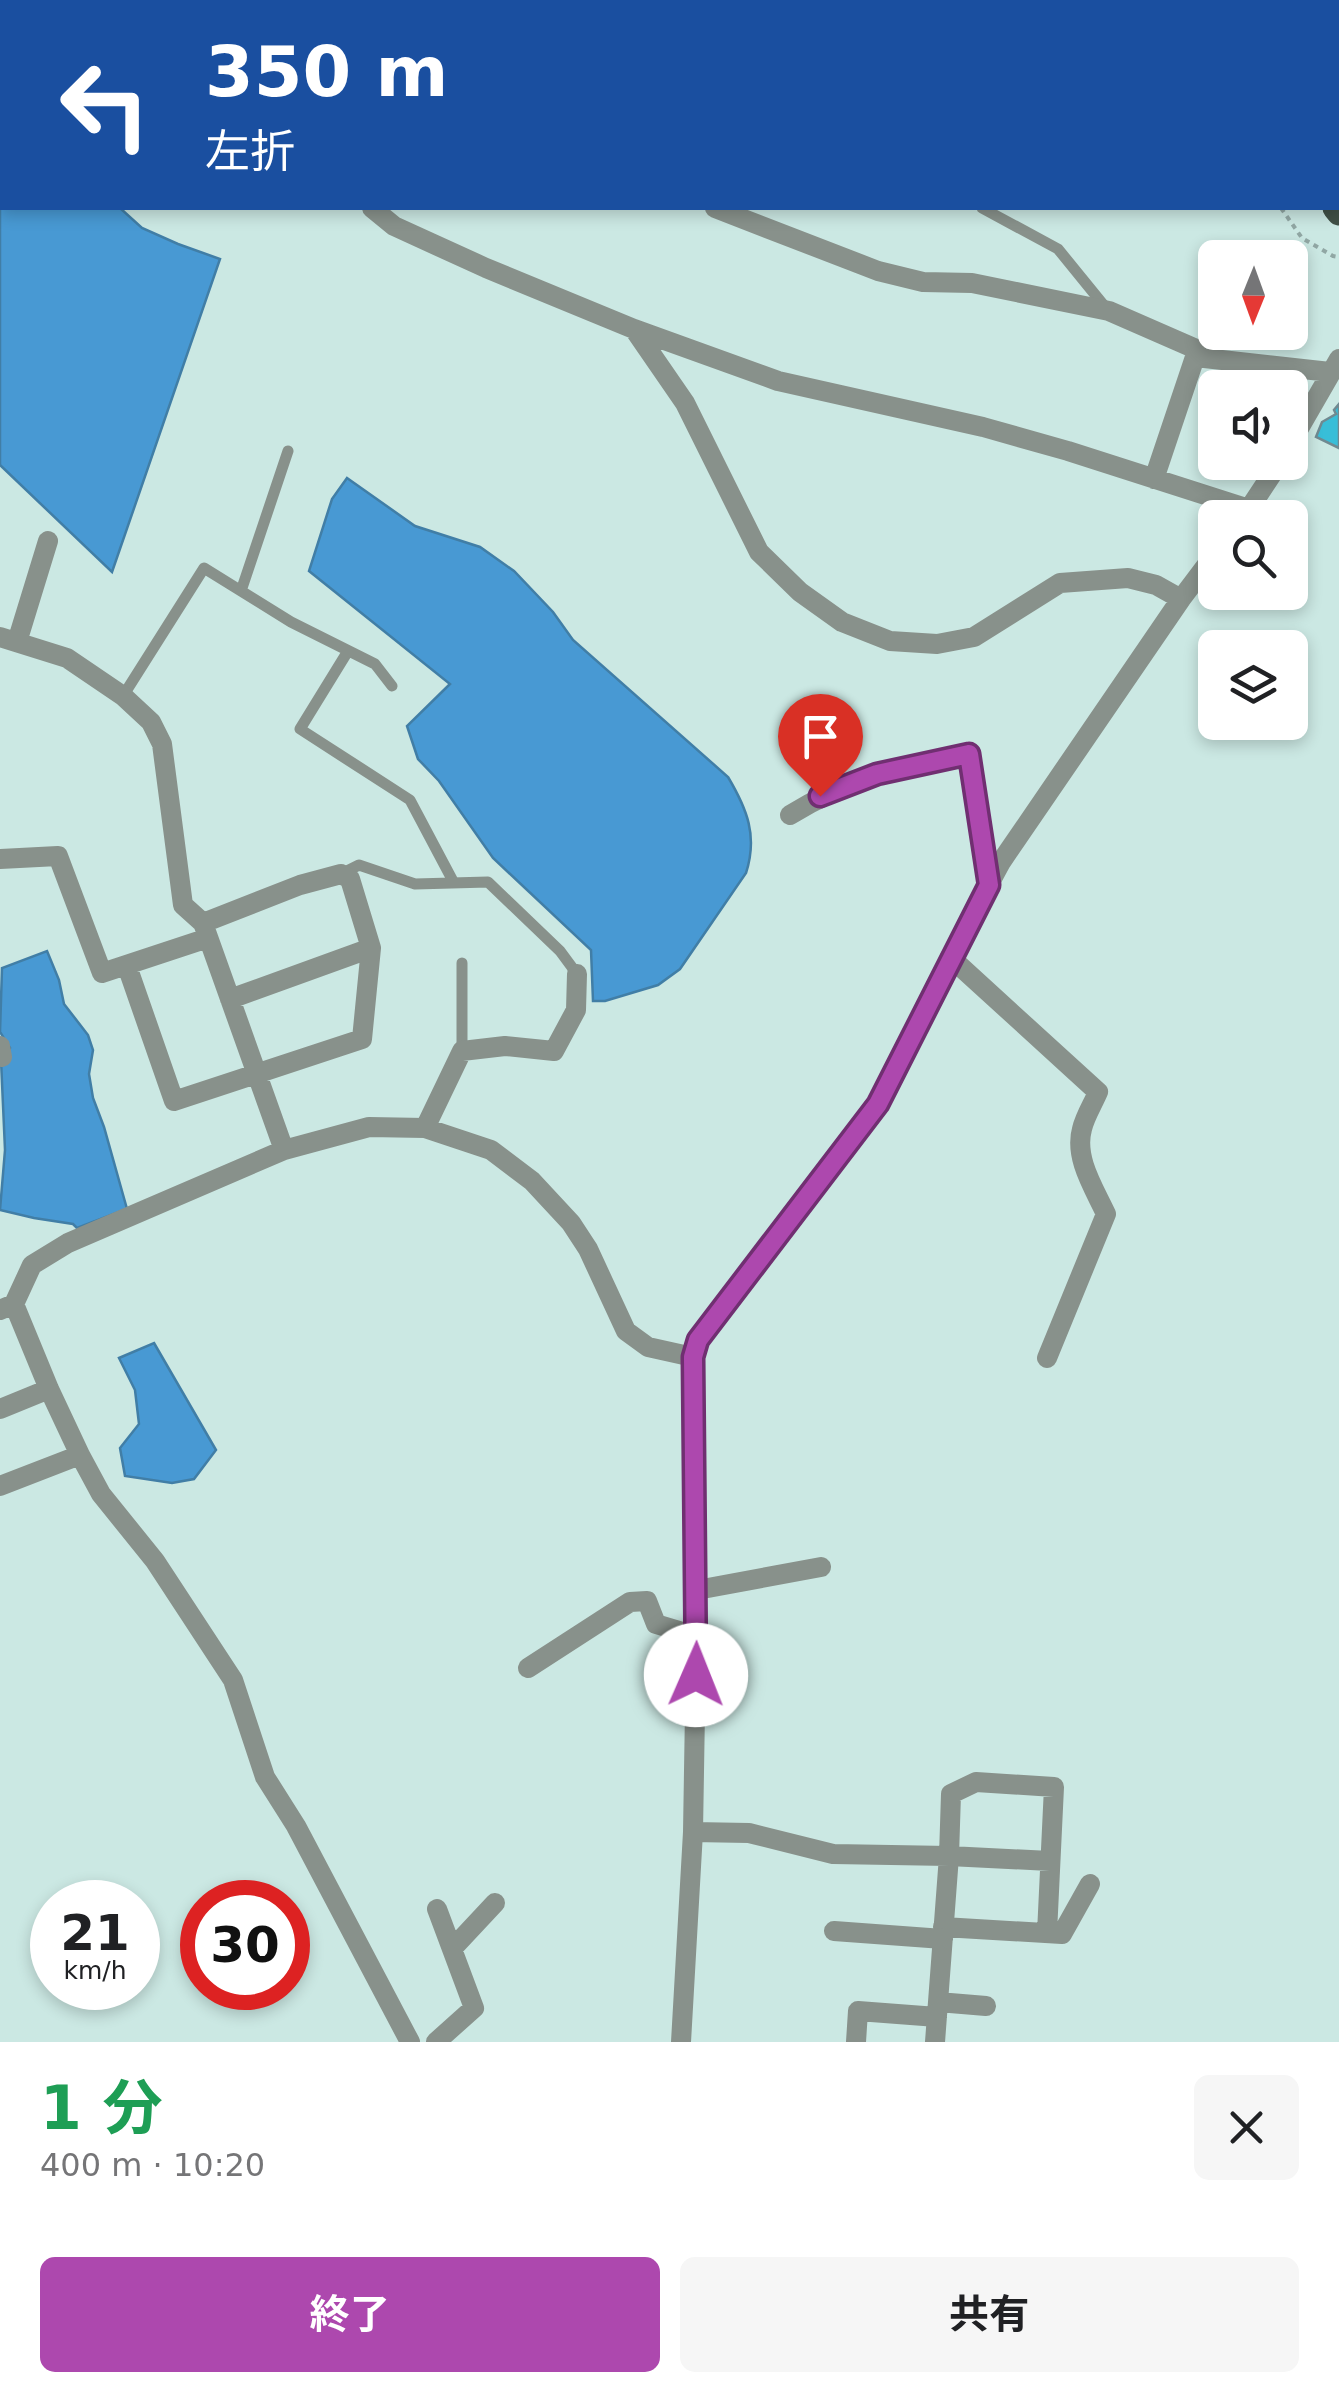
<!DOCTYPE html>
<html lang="ja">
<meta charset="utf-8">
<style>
:root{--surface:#fff;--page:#f6f6f6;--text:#202124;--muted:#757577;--accent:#ad48ae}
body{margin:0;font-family:"DejaVu Sans","Noto Sans JP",sans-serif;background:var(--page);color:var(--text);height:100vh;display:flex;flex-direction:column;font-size:38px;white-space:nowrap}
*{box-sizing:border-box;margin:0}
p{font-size:32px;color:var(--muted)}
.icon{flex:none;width:55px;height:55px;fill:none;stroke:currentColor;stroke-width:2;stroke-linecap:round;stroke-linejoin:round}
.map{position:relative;height:2042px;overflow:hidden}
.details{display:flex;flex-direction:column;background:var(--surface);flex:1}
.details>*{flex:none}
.guide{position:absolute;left:0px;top:0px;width:1340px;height:210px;box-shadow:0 5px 15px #0003;background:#1a4fa0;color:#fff;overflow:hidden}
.needle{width:65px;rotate:181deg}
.tools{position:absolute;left:1198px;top:240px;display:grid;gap:20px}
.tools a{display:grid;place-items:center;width:110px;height:110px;border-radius:15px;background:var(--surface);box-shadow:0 5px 15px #0003;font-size:50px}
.speed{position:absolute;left:30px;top:1880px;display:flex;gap:20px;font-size:50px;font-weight:700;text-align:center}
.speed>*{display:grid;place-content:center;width:130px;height:130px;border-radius:50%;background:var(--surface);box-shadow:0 5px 15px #0003;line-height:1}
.speed small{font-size:25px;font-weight:400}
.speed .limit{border:15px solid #d22;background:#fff;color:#111}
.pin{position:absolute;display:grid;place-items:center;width:85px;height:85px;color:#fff;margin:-102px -42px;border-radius:50% 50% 50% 0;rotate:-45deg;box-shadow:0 0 10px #0007}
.pin .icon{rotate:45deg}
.me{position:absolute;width:110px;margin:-55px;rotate:1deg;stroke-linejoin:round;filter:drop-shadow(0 0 8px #0008)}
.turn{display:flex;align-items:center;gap:35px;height:210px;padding:0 40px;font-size:45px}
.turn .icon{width:130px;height:130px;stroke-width:2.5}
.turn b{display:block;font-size:70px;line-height:85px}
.round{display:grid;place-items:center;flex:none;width:105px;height:105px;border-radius:15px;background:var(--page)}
.headline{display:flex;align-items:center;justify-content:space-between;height:170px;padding:0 40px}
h1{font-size:60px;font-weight:700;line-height:75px;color:#1e9e55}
.button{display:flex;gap:20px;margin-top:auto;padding:20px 40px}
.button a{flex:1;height:115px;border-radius:15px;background:var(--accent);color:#fff;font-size:40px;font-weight:700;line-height:115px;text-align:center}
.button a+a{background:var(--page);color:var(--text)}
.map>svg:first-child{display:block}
</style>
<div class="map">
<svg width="1339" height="2042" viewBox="0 0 1339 2042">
<rect width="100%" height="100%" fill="#cbe8e3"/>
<path fill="#4899d3" stroke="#417ea6" stroke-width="2.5" d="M0,0H70L72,2H2V208H120L142,228L178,244L220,259L112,572L0,465Z
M347,478L415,526L480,547L514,571L553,612L573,640L728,777C747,809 758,836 746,873L680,969L658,985L605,1001H593L591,950L493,858L439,781L418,759L407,726L450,684L309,571L332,499Z
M47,951L59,980L64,1004L88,1035L93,1050L89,1074L93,1098L104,1127L127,1209L77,1228L73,1224L34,1218L0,1210L5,1150L1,1060L10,1048L0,1032L2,968Z
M154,1343L216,1450L194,1479L172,1483L125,1476L120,1448L139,1424L135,1390L119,1358Z"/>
<path fill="#38bed8" stroke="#708a91" stroke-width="2.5" d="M1339,404V448L1316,437L1322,422L1336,414L1334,410Z"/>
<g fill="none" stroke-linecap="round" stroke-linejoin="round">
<path stroke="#91a7a4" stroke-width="4" stroke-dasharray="5 5" stroke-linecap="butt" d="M966,0V2
M1281,208L1302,238L1333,256L1339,257"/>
<path stroke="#88918b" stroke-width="11" d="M982,208L1058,249L1106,308
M241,591L288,451
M348,651L300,729L410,800L454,883
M123,696L204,568L291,622L375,664L392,686
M341,874L359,865L415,884L488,882L560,951L577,974
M462,1051V963"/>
<path stroke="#88918b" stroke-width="20" d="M419,0L422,2
M1312,0L1315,2
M285,2L286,0
M1338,16L1339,17
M372,208L394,226L486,268L634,329L685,403L759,552L800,592L842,622L890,641L937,644L974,637L1060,583L1128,578L1156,585L1181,599
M715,208L878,271L923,282L972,283L1109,311L1196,349L1195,357
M634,329L778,381L983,427L1068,451L1249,509
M1290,444L1339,359
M1154,479L1195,357L1330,372
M1243,518L1280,462
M0,637L67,658L123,696L151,722L162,744L183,905L203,923L284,1150
M17,642L48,541
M790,815C850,778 901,768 969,753L989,885
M0,859L58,856L102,973L208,938
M950,957L1098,1092C1093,1104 1085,1116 1082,1129C1074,1158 1094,1188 1106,1214L1047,1358
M127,966L174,1101L362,1039L371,948L350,879L341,874L300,885L203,923
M230,999L371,948
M0,1046L2,1057
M425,1128L462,1051L505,1046L554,1051L576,1010L577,974
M14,1304L49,1389L80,1455L101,1494L155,1561L233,1680L265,1777L296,1826L410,2042
M0,1310L14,1304L32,1265L68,1243L284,1150L369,1127L425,1128L491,1150L532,1181L571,1223L588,1249L626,1331L648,1347L693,1357
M0,1409L49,1389
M0,1486L80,1455
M697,1590L821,1567
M528,1668L630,1602L647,1601L656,1624L696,1636
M693,1832L749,1833L833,1854L949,1856L935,2042
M943,1927L1062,1934L1090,1884
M834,1931L943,1939
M1047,1933L1054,1787L976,1782L951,1794L949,1856L1050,1861
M452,1949L495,1903
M938,2002L986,2006
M436,2042L474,2008L437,1909
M681,2042L693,1832L697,1590L693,1357L698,1340L878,1104L961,936L1001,862L1181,599L1215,554
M856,2042L858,2011L937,2017"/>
<path stroke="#405046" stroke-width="25" d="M1194,0L1196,2
M1273,0L1274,2
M1338,92L1339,95
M1335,208L1339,213"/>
<path stroke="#273a2f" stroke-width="30" d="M1221,0L1223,2
M1254,0L1256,2
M1338,124L1339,126
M1338,176L1339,179"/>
</g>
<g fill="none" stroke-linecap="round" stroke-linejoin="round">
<defs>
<path id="route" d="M696,1675L693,1357L698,1340L878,1104L989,885L969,754L877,774L820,796"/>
</defs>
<use href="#route" stroke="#702f71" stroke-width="25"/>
<use href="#route" stroke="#ad48ae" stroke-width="18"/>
</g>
</svg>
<div class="tools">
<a><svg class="needle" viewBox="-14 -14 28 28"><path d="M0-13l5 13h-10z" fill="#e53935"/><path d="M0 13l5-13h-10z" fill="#757577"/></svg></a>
<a><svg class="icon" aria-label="sound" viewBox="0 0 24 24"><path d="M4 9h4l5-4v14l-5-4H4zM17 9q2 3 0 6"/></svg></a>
<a><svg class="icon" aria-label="search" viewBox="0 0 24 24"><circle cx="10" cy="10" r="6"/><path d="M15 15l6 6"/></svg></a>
<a><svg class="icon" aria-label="layers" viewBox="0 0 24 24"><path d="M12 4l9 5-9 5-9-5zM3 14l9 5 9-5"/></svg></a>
</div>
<div class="speed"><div>21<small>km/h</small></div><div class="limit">30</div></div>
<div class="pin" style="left:820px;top:796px;background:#d93025"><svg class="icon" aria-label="arrive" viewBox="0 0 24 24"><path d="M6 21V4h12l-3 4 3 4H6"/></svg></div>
<svg class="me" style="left:696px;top:1675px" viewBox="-20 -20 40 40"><circle r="19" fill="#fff"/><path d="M0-13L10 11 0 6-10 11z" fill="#ad48ae"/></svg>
<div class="guide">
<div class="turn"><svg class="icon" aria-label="left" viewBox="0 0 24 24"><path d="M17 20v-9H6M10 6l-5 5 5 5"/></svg><div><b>350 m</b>左折</div></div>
</div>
</div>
<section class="details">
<div class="headline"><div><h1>1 分</h1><p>400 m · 10:20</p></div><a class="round"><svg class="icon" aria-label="close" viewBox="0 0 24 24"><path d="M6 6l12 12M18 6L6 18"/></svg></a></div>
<div class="button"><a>終了</a><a>共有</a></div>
</section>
